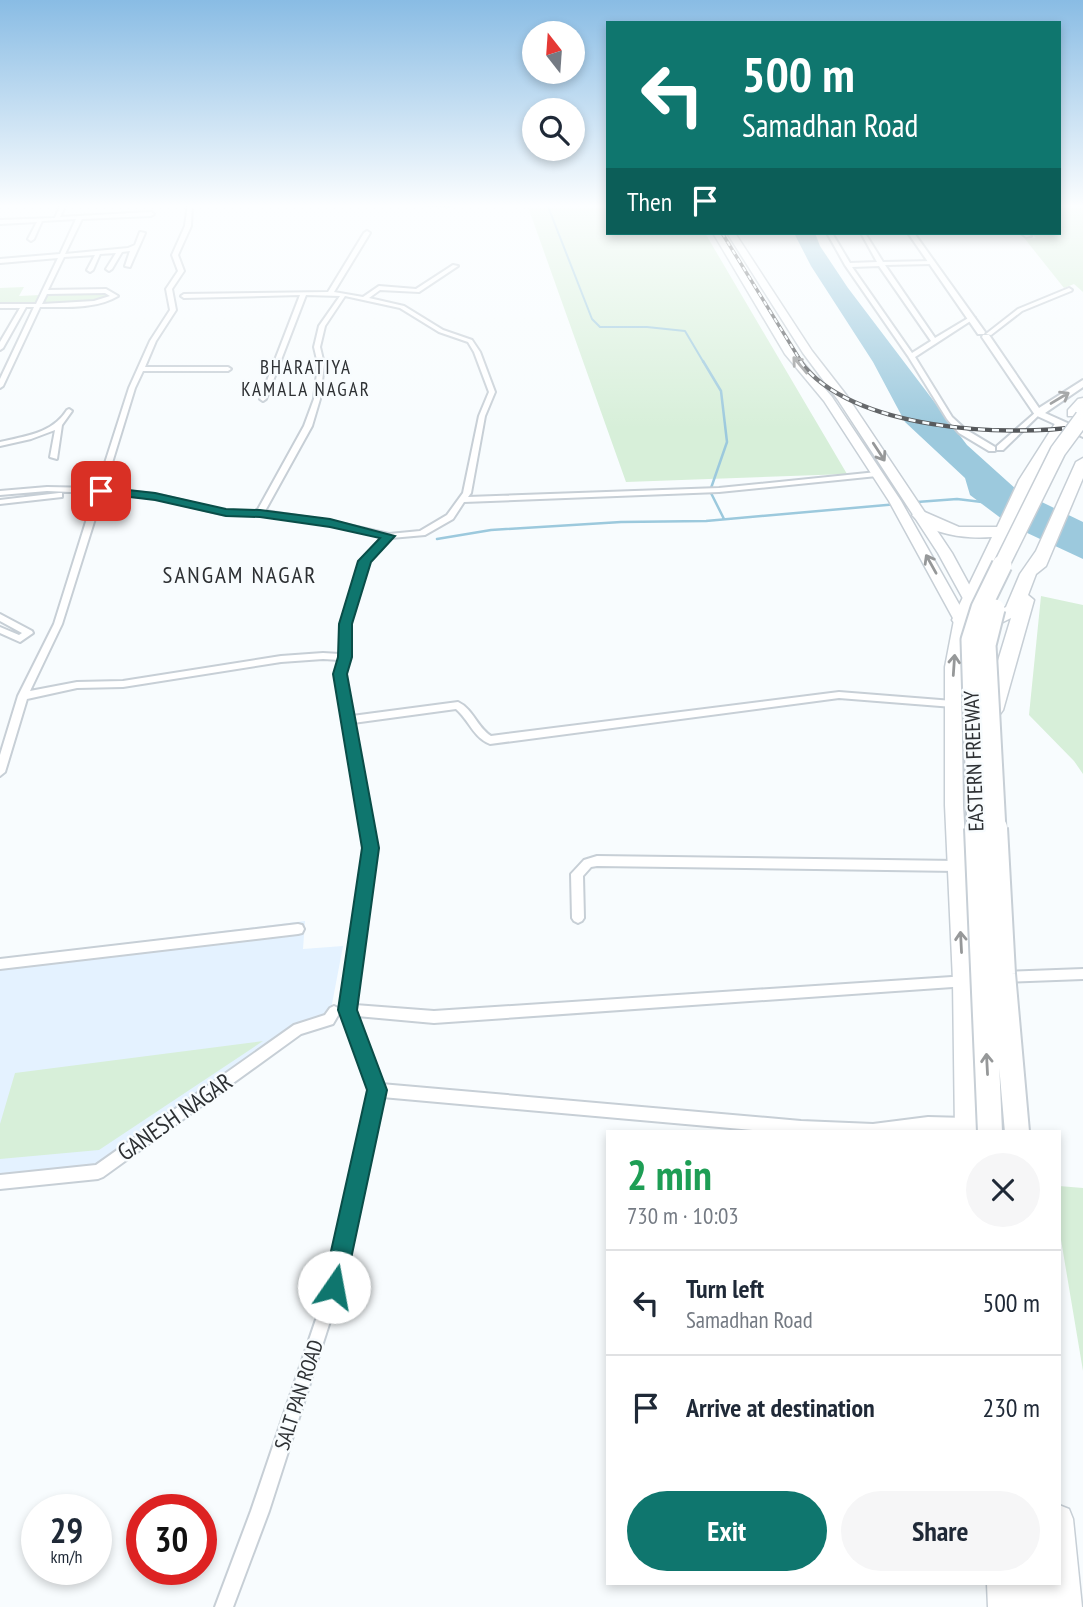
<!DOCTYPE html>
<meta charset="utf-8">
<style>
:root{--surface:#fff;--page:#f6f6f7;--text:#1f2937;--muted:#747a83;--line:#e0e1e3;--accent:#0f766e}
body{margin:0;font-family:"PT Sans Narrow",sans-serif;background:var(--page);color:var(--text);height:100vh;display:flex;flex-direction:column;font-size:26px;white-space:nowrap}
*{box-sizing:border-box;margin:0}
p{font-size:23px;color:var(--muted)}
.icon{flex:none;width:38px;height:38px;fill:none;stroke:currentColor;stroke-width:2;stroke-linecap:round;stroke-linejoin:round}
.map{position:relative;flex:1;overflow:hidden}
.panel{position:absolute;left:606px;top:1130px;width:455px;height:455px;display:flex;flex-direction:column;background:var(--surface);border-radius:0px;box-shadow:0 4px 10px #0003}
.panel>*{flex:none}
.top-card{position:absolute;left:606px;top:21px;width:455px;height:214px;border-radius:0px;box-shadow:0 4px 10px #0003;background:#0f766e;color:#fff;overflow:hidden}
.needle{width:46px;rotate:343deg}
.buttons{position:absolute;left:522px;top:21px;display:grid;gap:14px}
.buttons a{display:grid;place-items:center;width:63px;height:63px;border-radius:50%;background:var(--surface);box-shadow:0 4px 10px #0003;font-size:35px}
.speed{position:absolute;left:21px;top:1494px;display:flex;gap:14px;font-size:35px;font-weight:700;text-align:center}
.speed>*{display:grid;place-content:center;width:91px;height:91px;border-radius:50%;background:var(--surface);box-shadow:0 4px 10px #0003;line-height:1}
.speed small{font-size:18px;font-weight:400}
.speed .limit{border:10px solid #d22;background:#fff;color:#111}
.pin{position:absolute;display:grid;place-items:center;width:60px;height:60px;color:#fff;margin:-30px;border-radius:14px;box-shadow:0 4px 10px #0006}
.me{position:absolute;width:77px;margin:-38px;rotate:12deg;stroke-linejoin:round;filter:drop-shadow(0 0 5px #0008)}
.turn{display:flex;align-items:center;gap:24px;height:147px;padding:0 21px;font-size:32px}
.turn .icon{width:91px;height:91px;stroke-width:2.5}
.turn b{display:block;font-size:49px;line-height:60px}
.then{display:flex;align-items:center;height:66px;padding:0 21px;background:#0003;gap:14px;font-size:26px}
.round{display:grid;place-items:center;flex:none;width:74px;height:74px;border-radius:37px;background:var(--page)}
.summary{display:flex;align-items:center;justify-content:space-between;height:119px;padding:0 21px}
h1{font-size:42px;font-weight:600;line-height:52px;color:#1e9e55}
.button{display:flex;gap:14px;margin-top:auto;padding:14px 21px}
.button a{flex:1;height:80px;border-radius:42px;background:var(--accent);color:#fff;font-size:28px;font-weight:600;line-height:80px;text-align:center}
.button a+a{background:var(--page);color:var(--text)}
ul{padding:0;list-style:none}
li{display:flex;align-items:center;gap:21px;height:105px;padding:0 21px;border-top:2px solid var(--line)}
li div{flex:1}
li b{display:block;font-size:26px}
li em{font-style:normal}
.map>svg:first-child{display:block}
</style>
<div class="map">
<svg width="1083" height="1607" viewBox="0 0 1083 1607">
<rect width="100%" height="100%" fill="#f8fcfe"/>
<path fill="#e4f2ff" d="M305,921L303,949L343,946L329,1020L298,1029L98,1172L0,1182V958Z"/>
<path fill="#d7efd9" d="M527,204H607V233H705L847,474L626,482Z
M1059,204H1083V292L1074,284L1064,288L1025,239L1036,238L1031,233H1059Z
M24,287L19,296L108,292L105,303L0,308V288Z
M1041,596L1083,605V774L1074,761L1029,715Z
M263,1041L99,1150L0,1159V1124L15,1073Z
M1059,1186L1083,1188V1371L1059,1228Z"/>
<path fill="#9cc9dd" d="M794,233H815L820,246L848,288L967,445L1017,490L1083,522V559L1010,525L970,495L965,478L905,422L873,362L811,266Z"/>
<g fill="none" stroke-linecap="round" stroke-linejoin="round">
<path stroke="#9cc9dd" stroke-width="2" d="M393,204L448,207L457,204
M547,204L592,319L600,327H647L685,331L704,363"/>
<path stroke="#9cc9dd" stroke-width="2.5" d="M703,361L721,391L727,442L710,491L724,519
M917,502L957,499L982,502
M437,539L491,530L621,522L706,521L909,503"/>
<defs>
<path id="minor" d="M61,204H66L60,217L151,212L154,214L151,216L82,219L65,254L128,248L135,245L140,232L145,233C140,245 135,255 130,267L125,266L130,251L122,252L112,269L109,271L106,269L116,253L100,254L93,270L90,272L87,270L95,255L64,257L48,290L106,289L118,296C97,309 65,307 40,307L3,386L0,388V379L34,307H26L3,348L0,350V342L20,308H0V304H36L58,258L0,263V259L60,254L76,219L42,221L34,239L31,241L28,239L37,222L0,224V220L55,218ZM105,293L110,296L94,301L42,304L47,294Z
M188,204H192L191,226L178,255L184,271L172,289L176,310L156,341L145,367H228L231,369L228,371H143L135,388L104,489L155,494L226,511H257L304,426L314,399L318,364L314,347L319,326L340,296L306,295L266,399L263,401L260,399L300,295L184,298L181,296L184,294L328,292L364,233L367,231L370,233L334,292L363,297L379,286L416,289L453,265L458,266L419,292L380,290L369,298L404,306L443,330L472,340L480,352L495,392L485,416L471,493L468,497L719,488L877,472L881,474L877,476L719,492L464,502L453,519L425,535L391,538L369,561L349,624L350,657L345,674L352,716L458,702C473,709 477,727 491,736L839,692L953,701L958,704L953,707L839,698L490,744C473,737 469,720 456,709L353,723L375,848L355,1005L434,1011L967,976L971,977L973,981L971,985L967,986L434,1023L357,1016L381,1084L801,1121L873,1124L928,1117L966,1118L971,1120L973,1125L971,1130L966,1132H774L382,1097L341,1287L269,1511L233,1607H215L251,1511L327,1287L370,1090L342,1010L365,848L335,674L340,660L323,659L281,662L123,687L77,688L27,699L5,772L0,776V755L18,696L54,624L95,493L47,491L0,495V491L47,487L97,488L129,388L150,341L170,310L166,289L178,271L172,255L185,226ZM345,296L400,308L439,332L468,342L474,352L489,392L479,416L463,493L447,515L420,531L389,534L330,521L265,511L312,426L320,399L324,364L320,347L325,326ZM103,493L155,498L226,515H260L330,525L383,537L361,560L341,624L340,654L323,653L281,656L123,681L77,682L30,691L62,624Z
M827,233H832L850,263L877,262L861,233H865L883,262L934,261V263L932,264L885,265L935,338L970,317L975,318L915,357L952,417L965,429L995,447V451H989L959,433L947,419L908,356L845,265ZM879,266L931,341L912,353L852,267Z
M1021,233H1027L1031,236L1026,237Z
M1069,288L1072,290L1071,291L1022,311L991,335L986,334L1018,309Z
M69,409L72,411L62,425L57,459L50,457L55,430L31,439L0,446V442C25,436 52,434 67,410Z
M1036,412L1041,413L1003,450H997V446Z
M59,493H62V497L0,504V500Z
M0,614L32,631L33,633L20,642L0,633V627L19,635L22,633L0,621Z
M597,856L957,861L961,863L963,866L961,869L957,871L597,866L591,867L583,876L584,918L582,921L578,923L574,921L572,918L571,874L584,860Z
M298,924L302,925L304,929L302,933L298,934L0,969V959Z
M1083,969V979L1004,982L1000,981L998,977L1000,973L1004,972Z
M334,1006L338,1008L340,1012L333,1024L301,1034L103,1177L98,1179L0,1189V1175L96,1165L294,1025L325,1015L330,1008Z"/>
<path id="tertiary" d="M908,233H914L985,332L984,334H978Z
M983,335H989L1039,408L1083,380V387L1045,413L1083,430V437L1035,415L982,337Z"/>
<path id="primary" d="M713,233H721L794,352L832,397L901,501L968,620L961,667L963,805L973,981L977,1132H955L953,981L945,805V667L954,620L889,501L824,401L785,354Z
M727,233H735L812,351L847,396L952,553L984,612L982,615H972L938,553L838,400L803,353Z
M1059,1505L1069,1509L1073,1519L1082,1607H1052L1050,1584H1059Z"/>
<path id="motorway" d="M1083,398V410L1078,416H1068V410L1078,399Z
M1061,421L1068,425L1035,480L971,617L981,620L1006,607L1020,574L1036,551L1076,462L1083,458V478L1046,566L1036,574L1028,595L1034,600L1003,710C997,719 992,723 981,720L978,715L984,707L1011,618L983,632L955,624L952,620L992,537C966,539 930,535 912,515L920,510L959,527H997L1019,480L1056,422Z
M987,1584H1023V1594V1584H1059V1607H988Z"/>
</defs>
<use href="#minor" stroke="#c7cfd6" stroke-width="4"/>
<use href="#tertiary" stroke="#c7cfd6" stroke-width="4"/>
<use href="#primary" stroke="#c7cfd6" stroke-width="3"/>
<use href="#motorway" stroke="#c7cfd6" stroke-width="3"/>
<use href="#minor" fill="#fff" fill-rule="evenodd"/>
<use href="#tertiary" fill="#fff" fill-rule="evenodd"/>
<use href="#primary" fill="#fff" fill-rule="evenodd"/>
<use href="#motorway" fill="#fff" fill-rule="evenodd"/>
<defs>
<path id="rail-far1" d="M722,233L802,363"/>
<path id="rail" d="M800,361C849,430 1007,438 1083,426"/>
</defs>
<use href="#rail-far1" stroke="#55585b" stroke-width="3.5"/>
<use href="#rail" stroke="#55585b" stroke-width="4.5"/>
<use href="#rail-far1" stroke="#f8fcfe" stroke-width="2" stroke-dasharray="5" stroke-linecap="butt"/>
<use href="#rail" stroke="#f8fcfe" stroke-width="2.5" stroke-dasharray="7" stroke-linecap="butt"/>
<defs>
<path id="motorway-bridge-far2" d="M1001,566L1058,451L1083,417"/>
<path id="motorway-bridge-far1" d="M995,609L986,645L996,830
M977,830L971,640L981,608L1002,565"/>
<path id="motorway-bridge" d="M977,828L990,1132
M995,828L1003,974L1017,1132"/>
</defs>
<use href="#motorway-bridge-far2" stroke="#c7cfd6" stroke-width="18" stroke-linecap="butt"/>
<use href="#motorway-bridge-far1" stroke="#c7cfd6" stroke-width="23" stroke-linecap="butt"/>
<use href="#motorway-bridge" stroke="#c7cfd6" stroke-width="28" stroke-linecap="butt"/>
<use href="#motorway-bridge-far2" stroke="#fff" stroke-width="15"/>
<use href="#motorway-bridge-far1" stroke="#fff" stroke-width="19"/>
<use href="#motorway-bridge" stroke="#fff" stroke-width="24"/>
</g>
<defs><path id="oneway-shaft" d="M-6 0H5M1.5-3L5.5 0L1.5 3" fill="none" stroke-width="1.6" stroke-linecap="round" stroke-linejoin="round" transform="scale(1.75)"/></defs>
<g stroke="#969899">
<use href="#oneway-shaft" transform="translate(800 365) rotate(-130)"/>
<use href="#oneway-shaft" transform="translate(1060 398) rotate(-31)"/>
<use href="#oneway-shaft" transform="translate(879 452) rotate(57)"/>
<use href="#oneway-shaft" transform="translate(931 564) rotate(-119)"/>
<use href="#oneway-shaft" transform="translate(954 665) rotate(-86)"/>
<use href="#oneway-shaft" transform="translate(961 942) rotate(-93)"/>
<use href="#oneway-shaft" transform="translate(987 1064) rotate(-93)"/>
</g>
<linearGradient id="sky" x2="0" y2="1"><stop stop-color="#89bce4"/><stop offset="0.48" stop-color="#fcfeff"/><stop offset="1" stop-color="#fcfeff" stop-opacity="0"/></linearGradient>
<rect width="1083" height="429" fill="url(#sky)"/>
<path fill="#0f766e" stroke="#0a4d48" stroke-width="2" d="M101,487L155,493L226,509L260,510L330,519L395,536L371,562L352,624V657L347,674L379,848L357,1010L387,1090L345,1287L342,1295L334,1299L326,1295L323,1287L367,1090L338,1010L362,848L333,674L338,657L339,624L358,561L380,538L330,527L260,517L226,516L155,500L97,493V488Z"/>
<g text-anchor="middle" stroke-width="5" stroke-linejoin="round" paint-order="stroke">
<g font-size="19" letter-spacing="2" fill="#2d3033" stroke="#f8fcfe">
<text x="306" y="374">BHARATIYA<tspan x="306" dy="22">KAMALA NAGAR</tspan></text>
</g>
<g font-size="21" fill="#2d3033" stroke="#f8fcfe">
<text transform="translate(974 761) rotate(-92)" y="7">EASTERN FREEWAY</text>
<text transform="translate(299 1395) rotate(-72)" y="7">SALT PAN ROAD</text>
</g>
<g font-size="23" letter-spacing="2" fill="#2d3033" stroke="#f8fcfe">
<text x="240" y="583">SANGAM NAGAR</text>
</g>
<g font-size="24" fill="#2d3033" stroke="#f8fcfe">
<text transform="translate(175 1117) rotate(-35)" y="8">GANESH NAGAR</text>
</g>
</g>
</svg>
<div class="buttons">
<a><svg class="needle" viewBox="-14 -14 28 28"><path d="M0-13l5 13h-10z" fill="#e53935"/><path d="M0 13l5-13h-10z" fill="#747a83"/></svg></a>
<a><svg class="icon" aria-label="search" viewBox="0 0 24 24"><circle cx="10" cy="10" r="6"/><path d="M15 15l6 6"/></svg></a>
</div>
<div class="speed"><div>29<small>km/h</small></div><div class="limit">30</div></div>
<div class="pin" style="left:101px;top:491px;background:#d93025"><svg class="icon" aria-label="arrive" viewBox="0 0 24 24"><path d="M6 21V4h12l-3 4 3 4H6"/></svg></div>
<svg class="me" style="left:334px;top:1287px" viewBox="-20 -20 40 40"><circle r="19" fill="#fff"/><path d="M0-13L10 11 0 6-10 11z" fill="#0f766e"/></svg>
<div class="top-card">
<div class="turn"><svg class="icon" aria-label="left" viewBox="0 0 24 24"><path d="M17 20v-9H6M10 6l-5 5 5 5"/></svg><div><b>500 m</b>Samadhan Road</div></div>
<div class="then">Then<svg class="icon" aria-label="arrive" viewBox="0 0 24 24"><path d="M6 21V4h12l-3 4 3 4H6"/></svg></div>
</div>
<section class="panel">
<div class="summary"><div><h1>2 min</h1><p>730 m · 10:03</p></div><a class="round"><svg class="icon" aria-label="close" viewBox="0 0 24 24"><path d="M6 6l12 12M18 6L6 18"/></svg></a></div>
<ul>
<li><svg class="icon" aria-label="left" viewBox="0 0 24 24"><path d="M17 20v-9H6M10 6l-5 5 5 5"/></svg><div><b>Turn left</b><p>Samadhan Road</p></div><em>500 m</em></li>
<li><svg class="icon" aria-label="arrive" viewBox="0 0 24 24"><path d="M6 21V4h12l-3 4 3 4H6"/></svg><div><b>Arrive at destination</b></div><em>230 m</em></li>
</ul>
<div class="button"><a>Exit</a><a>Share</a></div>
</section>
</div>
